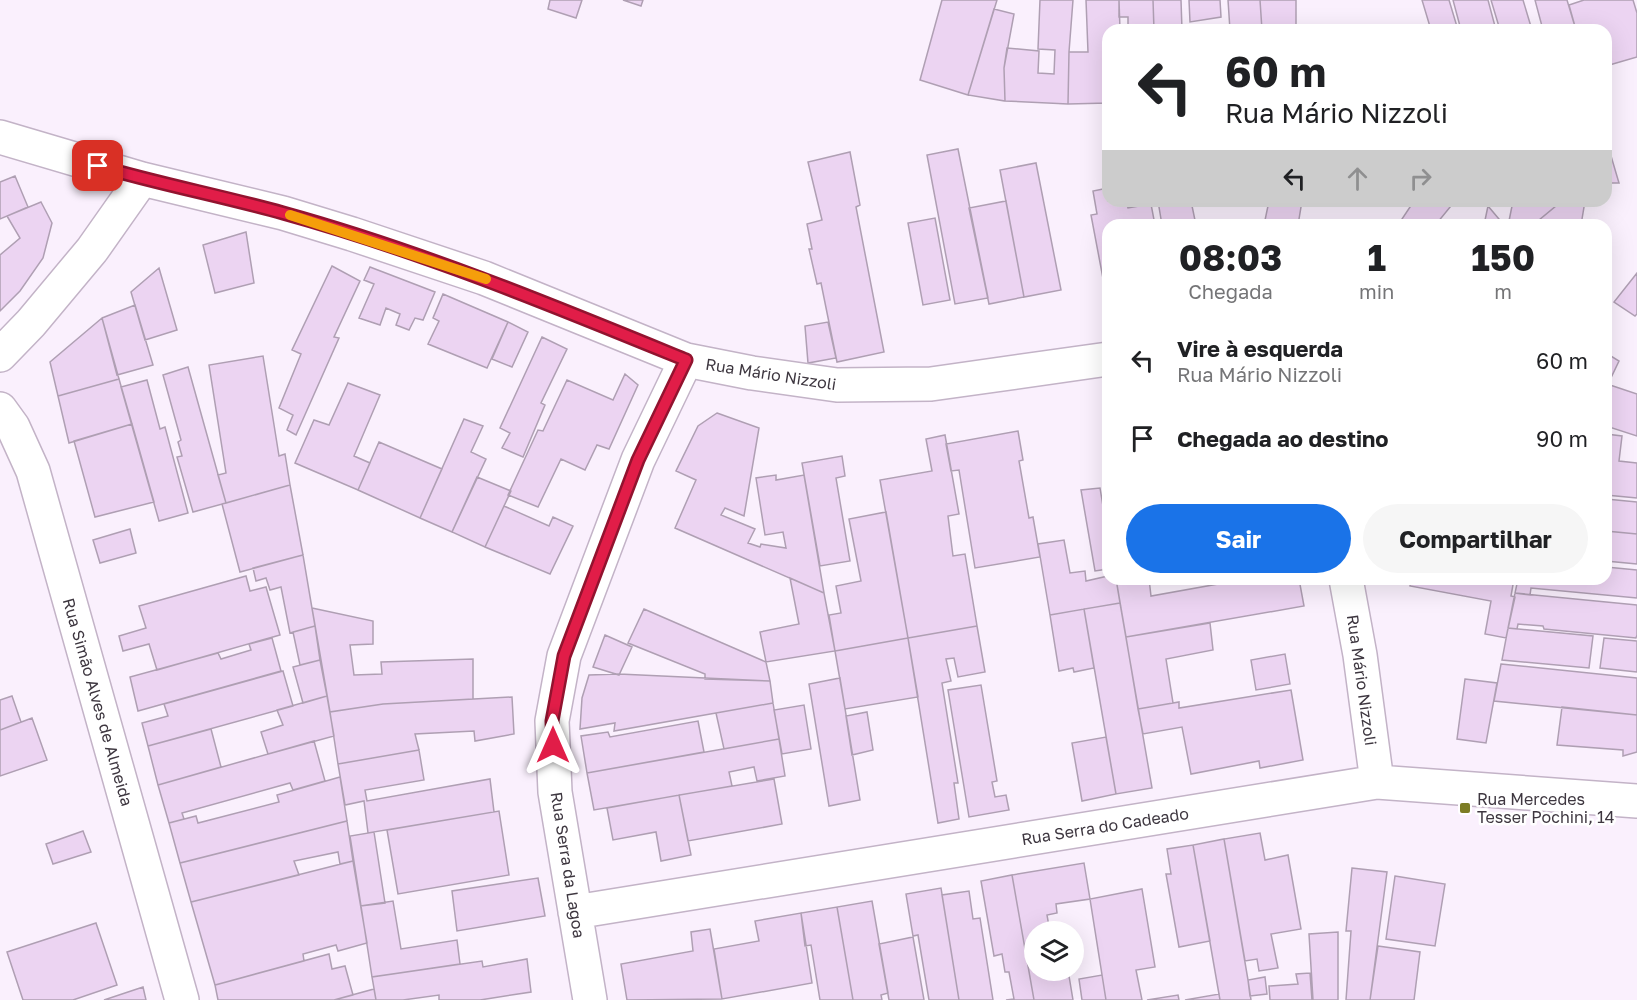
<!DOCTYPE html>
<html lang="pt">
<meta charset="utf-8">
<style>
:root{--surface:#fff;--page:#f6f6f6;--text:#202124;--muted:#757577;--accent:#1a73e8}
body{margin:0;font-family:"Golos Text",sans-serif;background:var(--page);color:var(--text);height:100vh;display:flex;flex-direction:column;font-size:22px;white-space:nowrap}
*{box-sizing:border-box;margin:0}
p{font-size:20px;color:var(--muted)}
.icon{flex:none;width:33px;height:33px;fill:none;stroke:currentColor;stroke-width:2;stroke-linecap:round;stroke-linejoin:round}
.map{position:relative;flex:1;overflow:hidden}
.details{position:absolute;left:1102px;top:219px;width:510px;height:366px;display:flex;flex-direction:column;background:var(--surface);border-radius:18px;box-shadow:0 6px 24px #0002}
.details>*{flex:none}
.guide{position:absolute;left:1102px;top:24px;width:510px;height:183px;border-radius:18px;box-shadow:0 6px 24px #0002;background:#fff;color:var(--text);overflow:hidden}
.fabs{position:absolute;left:1024px;top:921px;display:grid;gap:12px}
.fabs a{display:grid;place-items:center;width:60px;height:60px;border-radius:50%;background:var(--surface);box-shadow:0 6px 24px #0002;font-size:30px}
.pin{position:absolute;display:grid;place-items:center;width:51px;height:51px;color:#fff;margin:-26px;border-radius:12px;box-shadow:0 3px 9px #0006}
.me{position:absolute;width:66px;margin:-33px;rotate:0deg;stroke-linejoin:round;filter:drop-shadow(0 0 4px #0008)}
.turn{display:flex;align-items:center;gap:21px;height:126px;padding:0 24px;font-size:27px}
.turn .icon{width:78px;height:78px;stroke-width:2.5}
.turn b{display:block;font-size:42px;line-height:51px}
.lanes{display:flex;align-items:center;height:57px;padding:0 24px;background:#0003;justify-content:center;gap:30px;direction:ltr}
.lanes .off{opacity:.35}
.eta{display:flex;justify-content:space-evenly;align-items:center;height:102px;text-align:center}
.eta b{font-size:36px;font-weight:700;line-height:42px}
.button{display:flex;gap:12px;margin-top:auto;padding:12px 24px}
.button a{flex:1;height:69px;border-radius:36px;background:var(--accent);color:#fff;font-size:24px;font-weight:700;line-height:69px;text-align:center}
.button a+a{background:var(--page);color:var(--text)}
ul{padding:0;list-style:none}
li{display:flex;align-items:center;gap:18px;height:78px;padding:0 24px}
li div{flex:1}
li b{display:block;font-size:22px}
li em{font-style:normal}
.map>svg:first-child{display:block}
</style>
<div class="map">
<svg width="1637" height="1000" viewBox="0 0 1637 1000">
<rect width="100%" height="100%" fill="#faf0fd"/>
<path fill="#ecd4f2" stroke="#af9fb3" stroke-width="1.5" d="M550,0H582L576,18L548,9Z
M623,0H643L641,6Z
M942,0H997L968,95L920,80Z
M1040,0H1073L1069,52L1068,104L1005,101L1004,68L1007,48L1039,51L1038,73L1054,74L1055,50L1038,49Z
M1086,0H1119L1120,30H1108V103L1068,104L1069,52H1088Z
M1119,0H1153L1154,30H1128V17H1119Z
M1153,0H1181L1182,30H1154Z
M1189,0H1220L1221,17L1190,22Z
M1228,0H1260L1262,30H1230Z
M1260,0H1296V26H1292V30H1262Z
M1422,0H1449L1458,30H1431Z
M1453,0H1488L1496,30H1461Z
M1491,0H1523L1532,30H1500Z
M1535,0H1567L1576,30H1543Z
M1584,0H1633L1637,13V57L1606,66V30H1576L1569,5Z
M994,9L1014,14L1004,68L1005,101L968,95Z
M1606,139L1619,183H1606Z
M958,149L988,298L955,304L927,155Z
M850,152L860,205L856,207L884,352L837,362L821,283L817,284L809,249H812L807,224L822,220L808,162Z
M1036,163L1061,290L1024,297L1000,170Z
M15,176L28,207L0,219V182Z
M1108,188V201H1126L1128,208L1151,204L1155,225H1108V288L1105,289L1091,215L1097,214L1093,191Z
M1006,201L1024,297L989,304L969,208Z
M1158,201H1191L1196,225H1162Z
M1269,201H1302L1298,225H1264Z
M1414,201H1455L1437,223L1440,225H1398Z
M1513,201H1562L1533,225L1509,221Z
M1562,201H1585L1581,225H1533Z
M41,202L52,223L43,258L20,291L0,311V255L20,238L7,216Z
M1488,206L1504,225H1484Z
M935,218L950,300L923,305L908,223Z
M246,232L254,283L215,293L203,245Z
M332,266L360,281L334,337L339,338L296,435L287,430L293,415L279,408L301,354L292,350Z
M370,267L435,292L423,320L415,318L409,330L396,325L400,314L386,308L380,325L359,318L374,284L364,280Z
M159,268L177,330L145,340L131,292Z
M1637,273V314L1635,316L1614,302Z
M443,294L508,322L487,368L428,344L439,321L433,318Z
M135,305L153,365L117,375L102,318Z
M102,318L119,379L58,396L50,362Z
M508,322L528,332L512,367L492,359Z
M828,322L836,358L808,363L805,326Z
M542,337L567,349L541,403L545,405L523,457L502,448L510,433L500,428Z
M1606,353L1619,361L1608,384H1606Z
M263,356L279,456L285,454L290,485L226,503L218,475L226,473L209,365Z
M188,367L226,503L193,512L177,457L182,456L178,442L181,440L163,375Z
M625,374L638,385L609,449L597,445L585,470L561,459L538,507L508,495L538,430L543,431L567,380L613,400Z
M119,379L132,424L69,443L58,396Z
M147,380L160,429L165,427L188,513L159,521L121,387Z
M348,383L380,395L354,456L370,463L358,490L295,463L314,420L329,425Z
M1610,385L1637,394V436L1606,426V395Z
M717,413L759,428L744,516L725,508L721,515L755,529L748,543L760,547L761,544L786,548L783,532L765,535L756,478L776,475V480L804,475L824,593L675,528L696,480L676,471L698,426Z
M464,419L483,426L471,452L486,459L452,532L420,518Z
M132,424L154,502L95,517L74,441Z
M1018,431L1023,460L1019,461L1029,518L1033,517L1040,557L975,568L959,470L951,471L946,444Z
M1606,434L1622,436L1619,461L1637,463V498L1606,495Z
M945,435L959,514L948,516L953,556L965,554L977,626L908,638L880,480L932,471L926,439Z
M379,442L442,469L420,518L358,490Z
M842,456L845,476L836,478L850,561L820,566L802,463Z
M477,477L511,491L485,547L452,532Z
M290,485L303,555L240,572L222,504Z
M1100,488L1108,536V569L1095,571L1081,490Z
M1108,496V534L1102,498Z
M1606,499L1637,502V534L1606,531Z
M504,506L549,526L553,517L573,526L550,574L485,547Z
M886,512L908,638L835,651L829,615L841,613L836,586L861,581L849,519Z
M130,529L136,553L100,563L93,540Z
M1606,531L1637,534V564L1606,561Z
M1064,540L1070,573L1085,571L1086,581L1108,576V579H1116L1120,603L1050,615L1038,544Z
M303,555L315,626L290,633L281,587L270,590L266,578L256,581L253,568Z
M1606,567L1637,570V598L1531,588L1530,595L1515,593L1518,579H1606Z
M246,576L250,591L266,587L280,635L157,670L149,644L123,651L119,636L146,628L139,606Z
M790,578L824,593L835,651L766,662L760,632L799,624Z
M1116,579H1149L1151,596L1246,579H1299L1304,606L1126,637Z
M1411,579H1514L1511,596L1515,597L1506,638L1485,634L1491,601L1410,586Z
M1515,593L1637,605V635L1636,638L1544,629L1543,626L1518,624L1517,629L1508,628Z
M1120,603L1152,788L1116,794L1084,609Z
M312,608L373,621V644L350,645L354,675L382,674L381,662L473,659V699L383,704L330,712Z
M644,609L766,662L770,681L705,679V674L628,643Z
M1084,609L1094,668L1074,672L1073,668L1059,671L1050,615Z
M1210,623L1213,650L1166,659L1173,703L1138,709L1126,637Z
M315,626L320,660L300,665L293,632Z
M977,626L985,672L958,677L954,658L946,659L951,681L942,683L958,783H954L959,819L938,823L908,638Z
M1508,628L1593,636L1589,668L1502,660Z
M605,635L632,647L619,675L593,667Z
M272,638L281,671L138,711L130,677L218,653L221,659L251,650L249,644Z
M908,638L918,697L845,709L835,651Z
M1604,638L1637,641V672L1600,668Z
M1285,654L1290,684L1256,690L1251,660Z
M320,660L327,696L303,703L293,667Z
M1501,664L1637,678V715L1494,701Z
M283,671L293,706L148,746L142,723L168,716L164,704Z
M619,674L770,681L773,703L614,731L615,723L580,729L582,698L589,675Z
M840,678L860,800L829,806L809,684Z
M1465,679L1497,683L1486,743L1457,739Z
M981,685L997,781L992,782L995,797L1006,795L1009,810L969,817L948,690Z
M1291,690L1303,760L1260,768L1259,761L1191,774L1182,727L1143,734L1138,709L1179,702V708Z
M12,696L21,722L0,730V700Z
M327,696L334,736L268,754L261,732L283,725L277,710Z
M512,697L514,734L475,741L474,731L415,734L419,750L338,764L330,712L383,704Z
M773,703L779,739L724,749L716,713Z
M804,705L811,749L782,754L774,710Z
M1562,707L1637,715V752L1623,756V750L1557,745Z
M867,712L873,750L852,755L846,716Z
M32,718L47,760L0,776V730Z
M698,721L704,752L587,773L581,736L608,732L610,737Z
M211,729L221,767L158,785L148,746Z
M1106,737L1116,794L1082,801L1072,743Z
M779,739L785,776L757,781L754,767L729,772L732,786L594,810L587,773Z
M314,741L325,781L293,790L290,783L182,813L184,819L169,823L158,785Z
M419,750L424,780L365,790L367,801L490,779L494,812L368,833L364,801L345,805L338,764Z
M340,777L347,821L180,863L169,823L196,816L198,823L279,802L277,795Z
M774,779L782,824L688,841L679,795Z
M679,795L691,855L661,861L656,832L613,840L607,808Z
M499,811L509,875L398,894L387,830Z
M347,821L353,861L340,864L338,852L294,861L299,875L191,902L180,863Z
M83,831L91,852L53,864L46,844Z
M374,832L385,903L361,906L350,836Z
M1260,833L1265,860L1288,855L1301,929L1271,934L1278,968L1259,971L1257,959L1245,961L1224,839Z
M1224,839L1248,980L1251,1000H1220L1193,845Z
M1193,845L1210,941L1179,947L1166,874H1171L1167,849Z
M353,861L367,943L338,951L336,945L303,954L304,961L215,985L191,902Z
M1084,863L1090,899L1056,904L1057,913L1047,915L1050,932H1035V970H1068L1073,1000H1034L1012,875Z
M1352,868L1387,872L1370,1000H1346L1351,931H1346Z
M1012,875L1034,1000H1006L1014,999L1009,972H1005L1002,954L994,956L981,881Z
M1395,876L1445,884L1435,946L1386,939Z
M538,878L545,916L457,931L452,891Z
M941,888L959,1000H929L918,935L913,936L906,894Z
M1142,889L1155,967L1136,970L1142,1000H1106L1090,899Z
M969,891L973,919L980,918L993,1000H959L942,895Z
M393,901L401,949L457,940L460,964L372,977L361,906Z
M872,901L888,993L881,995L882,1000H853L837,907Z
M837,907L853,1000H820L811,945L805,946L801,913Z
M801,913L812,983L722,999L714,949L759,941L755,921Z
M96,923L117,985L73,1000H23L7,952Z
M710,929L722,999L627,1000L621,964L693,951L691,932Z
M1338,932V1000H1313L1309,934Z
M913,937L924,1000H889L879,944Z
M1378,946L1420,952L1414,1000H1370Z
M329,954L332,969L345,966L353,995L334,1000H218L215,985Z
M527,959L531,992L480,1000H439V995L403,1000H376L372,977L482,961L483,967Z
M1310,973L1312,1000H1270L1269,986L1298,984L1296,974Z
M1102,975L1106,1000H1082L1079,979Z
M1265,977L1267,994L1250,996L1248,980Z
M143,987L146,1000H104Z
M374,989L376,1000H334L352,995Z
M1219,994L1220,1000H1185Z
M1178,995L1179,1000H1147Z"/>
<g fill="none" stroke-linecap="round" stroke-linejoin="round">
<defs>
<path id="minor" d="M0,137L142,179L283,213L352,234L484,278L686,360L752,373L837,385L931,384L1108,359
M0,355L31,323L92,250L142,179
M0,409L13,427L33,471L182,1000
M1346,579L1360,655L1377,782
M575,912L1377,782L1637,801
M590,1000L555,792L552,721L564,656L638,460L686,360"/>
</defs>
<use href="#minor" stroke="#c3b3c7" stroke-width="36"/>
<use href="#minor" stroke="#fff" stroke-width="33"/>
</g>
<g fill="none" stroke-linecap="round" stroke-linejoin="round">
<defs>
<path id="route" d="M98,166C159,184 222,196 283,213C421,251 554,306 686,360L638,460L564,656L552,721L553,745"/>
</defs>
<use href="#route" stroke="#92132f" stroke-width="15"/>
<use href="#route" stroke="#e11d48" stroke-width="10"/>
<path stroke="#f59e0b" stroke-width="10" d="M290,215L486,279"/>
</g>
<rect fill="#7d7d25" stroke="#fff" stroke-width="2" x="1459" y="802" width="12" height="12" rx="3"/>
<g text-anchor="middle" stroke-width="5" stroke-linejoin="round" paint-order="stroke">
<g font-size="16" fill="#3e3740" stroke="#fff">
<text transform="translate(771 374) rotate(9)" y="6">Rua Mário Nizzoli</text>
<text transform="translate(1362 680) rotate(82)" y="6">Rua Mário Nizzoli</text>
<text transform="translate(98 702) rotate(74)" y="6">Rua Simão Alves de Almeida</text>
<text transform="translate(1105 826) rotate(-9)" y="6">Rua Serra do Cadeado</text>
<text transform="translate(568 865) rotate(81)" y="6">Rua Serra da Lagoa</text>
</g>
<g font-size="16" fill="#3e3740" stroke="#fff" text-anchor="start">
<text x="1477" y="805">Rua Mercedes<tspan x="1477" dy="18">Tesser Pochini, 14</tspan></text>
</g>
</g>
</svg>
<div class="fabs">
<a><svg class="icon" aria-label="layers" viewBox="0 0 24 24"><path d="M12 4l9 5-9 5-9-5zM3 14l9 5 9-5"/></svg></a>
</div>
<div class="pin" style="left:98px;top:166px;background:#d93025"><svg class="icon" aria-label="arrive" viewBox="0 0 24 24"><path d="M6 21V4h12l-3 4 3 4H6"/></svg></div>
<svg class="me" style="left:553px;top:745px" viewBox="-20 -20 40 40"><path d="M0-17L14 15 0 8-14 15z" fill="#e11d48" stroke="#fff" stroke-width="4"/></svg>
<div class="guide">
<div class="turn"><svg class="icon" aria-label="left" viewBox="0 0 24 24"><path d="M17 20v-9H6M10 6l-5 5 5 5"/></svg><div><b>60 m</b>Rua Mário Nizzoli</div></div>
<div class="lanes"><svg class="icon" aria-label="left" viewBox="0 0 24 24"><path d="M17 20v-9H6M10 6l-5 5 5 5"/></svg><svg class="icon off" aria-label="ahead" viewBox="0 0 24 24"><path d="M12 20V5M6 11l6-6 6 6"/></svg><svg class="icon off" aria-label="right" viewBox="0 0 24 24"><path d="M7 20v-9h11M14 6l5 5-5 5"/></svg></div>
</div>
<section class="details">
<div class="eta">
<div><b>08:03</b><p>Chegada</p></div>
<div><b>1</b><p>min</p></div>
<div><b>150</b><p>m</p></div>
</div>
<ul>
<li><svg class="icon" aria-label="left" viewBox="0 0 24 24"><path d="M17 20v-9H6M10 6l-5 5 5 5"/></svg><div><b>Vire à esquerda</b><p>Rua Mário Nizzoli</p></div><em>60 m</em></li>
<li><svg class="icon" aria-label="arrive" viewBox="0 0 24 24"><path d="M6 21V4h12l-3 4 3 4H6"/></svg><div><b>Chegada ao destino</b></div><em>90 m</em></li>
</ul>
<div class="button"><a>Sair</a><a>Compartilhar</a></div>
</section>
</div>
